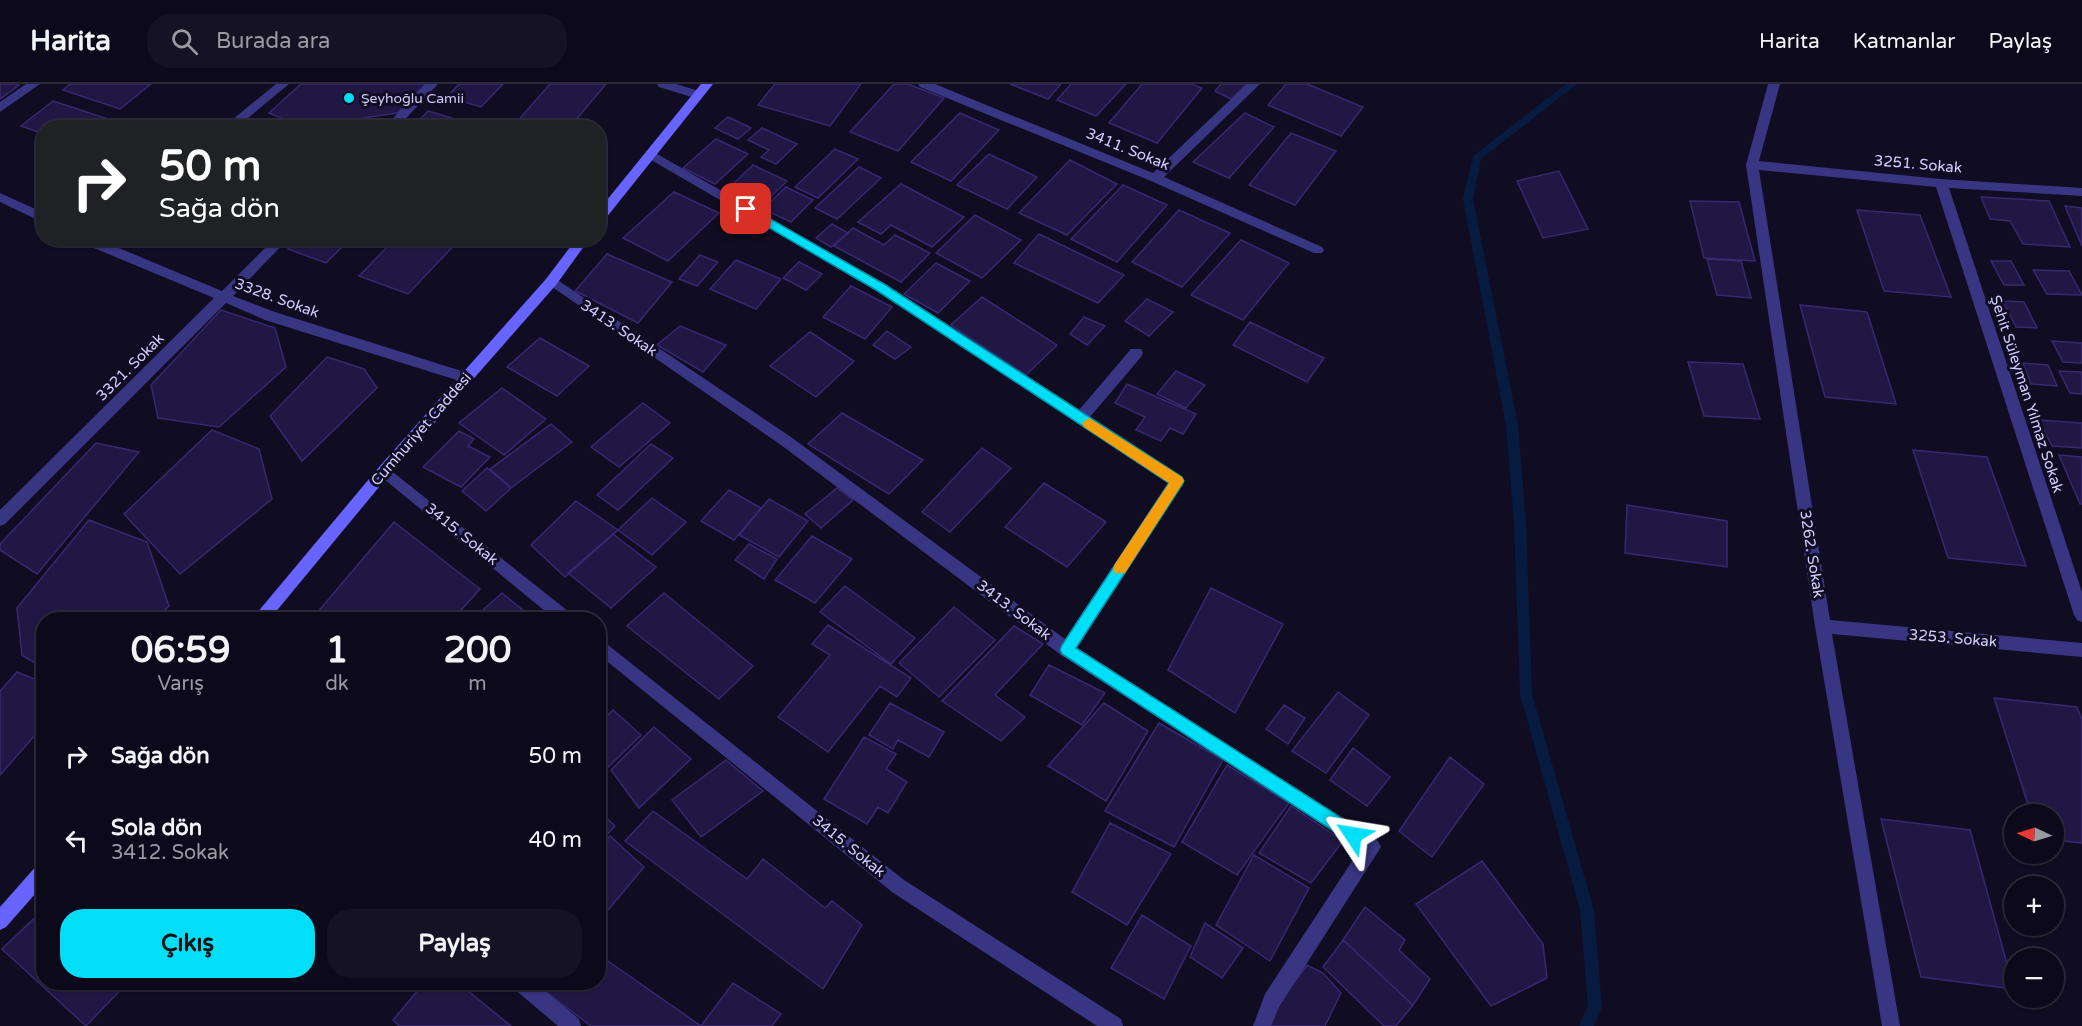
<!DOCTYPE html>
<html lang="tr">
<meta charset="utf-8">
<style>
:root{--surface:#0c091a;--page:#151223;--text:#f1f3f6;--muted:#9a9aa2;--line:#2c2a39;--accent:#00def8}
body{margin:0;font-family:"Varela Round",sans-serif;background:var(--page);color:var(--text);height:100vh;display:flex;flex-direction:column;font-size:22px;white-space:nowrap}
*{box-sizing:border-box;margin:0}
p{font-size:20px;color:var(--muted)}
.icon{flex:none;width:33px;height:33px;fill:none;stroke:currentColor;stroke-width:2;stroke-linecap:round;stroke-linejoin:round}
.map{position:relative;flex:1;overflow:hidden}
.panel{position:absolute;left:36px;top:528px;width:570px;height:378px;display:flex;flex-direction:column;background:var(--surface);border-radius:24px;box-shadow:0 2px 4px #0004,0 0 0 2px var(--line)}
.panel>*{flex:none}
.banner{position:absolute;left:36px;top:36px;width:570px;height:126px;border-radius:24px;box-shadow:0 2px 4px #0004,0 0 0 2px var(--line);background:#202124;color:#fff;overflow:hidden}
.needle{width:39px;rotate:274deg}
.fabs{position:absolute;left:2004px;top:720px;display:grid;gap:12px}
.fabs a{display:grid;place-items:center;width:60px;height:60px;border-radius:50%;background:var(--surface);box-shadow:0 2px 4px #0004,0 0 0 2px var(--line);font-size:30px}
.pin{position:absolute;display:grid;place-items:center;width:51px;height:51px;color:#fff;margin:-26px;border-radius:12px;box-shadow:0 3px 9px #0006}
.me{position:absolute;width:66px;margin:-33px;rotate:303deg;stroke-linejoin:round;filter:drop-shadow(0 0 4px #0008)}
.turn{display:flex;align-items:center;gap:21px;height:126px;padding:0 24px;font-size:27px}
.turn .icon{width:78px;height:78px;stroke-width:2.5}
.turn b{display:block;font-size:42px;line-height:51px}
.eta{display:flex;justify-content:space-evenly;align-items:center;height:102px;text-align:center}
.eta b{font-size:36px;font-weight:700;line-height:42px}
.primary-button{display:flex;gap:12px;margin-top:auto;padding:12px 24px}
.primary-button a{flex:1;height:69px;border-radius:24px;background:var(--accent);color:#111;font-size:24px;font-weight:700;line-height:69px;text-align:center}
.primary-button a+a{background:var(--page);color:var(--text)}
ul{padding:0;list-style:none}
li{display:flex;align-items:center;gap:18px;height:84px;padding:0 24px}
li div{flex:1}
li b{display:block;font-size:22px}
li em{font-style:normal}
header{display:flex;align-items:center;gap:36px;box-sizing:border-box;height:84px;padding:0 30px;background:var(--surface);border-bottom:2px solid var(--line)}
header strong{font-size:28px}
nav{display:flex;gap:33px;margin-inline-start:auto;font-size:21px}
.search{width:420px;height:54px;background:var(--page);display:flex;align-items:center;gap:15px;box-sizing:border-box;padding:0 21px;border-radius:24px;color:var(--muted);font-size:22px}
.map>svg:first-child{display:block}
</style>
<header>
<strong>Harita</strong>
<div class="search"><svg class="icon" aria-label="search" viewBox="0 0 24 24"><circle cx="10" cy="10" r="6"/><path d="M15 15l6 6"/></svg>Burada ara</div>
<nav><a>Harita</a><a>Katmanlar</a><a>Paylaş</a></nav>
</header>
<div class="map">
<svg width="2082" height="942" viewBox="0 0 2082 942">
<rect width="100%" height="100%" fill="#100c22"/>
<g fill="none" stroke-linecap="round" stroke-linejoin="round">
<path fill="#071b40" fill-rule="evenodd" d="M1566,0H1577L1481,75L1473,115L1518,341L1526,439L1532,610L1594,826L1602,923L1594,942H1579L1588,922L1580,826L1520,610L1514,439L1506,341L1463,115L1473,72Z"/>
</g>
<path fill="#201744" stroke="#372871" stroke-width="1.5" d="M0,0H15L19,1L0,15Z
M70,0H151L120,25L63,6Z
M301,0H426L397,29L302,43L269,29Z
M459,0H503L481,23L447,13Z
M550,0H606L569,44H524L514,41Z
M775,0H861L830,42L758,21Z
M894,0H908L944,14L898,67L850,48Z
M1010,0H1061L1048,15Z
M1071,0H1126L1096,32L1057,16Z
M1142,0H1191L1202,4L1157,59L1109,39Z
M1221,0H1247L1231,15L1215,7Z
M1286,0H1307L1363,23L1341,52L1268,21Z
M53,17L108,35L97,44H44V50L21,42Z
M428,27L465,38L460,44H412Z
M960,29L999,46L951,97L911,78Z
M1245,29L1274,43L1229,94L1193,78Z
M728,33L751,44L738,55L715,44Z
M762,44L797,60L776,80L761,73L769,66L748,56Z
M1291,49L1336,67L1295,121L1249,101Z
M716,55L748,70L715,100L683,84Z
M835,65L858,75L818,114L795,103Z
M989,70L1037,93L1007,125L957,101Z
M1070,76L1117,100L1067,151L1019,129Z
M753,81L787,97L762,121L728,105Z
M859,83L881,94L837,135L815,124Z
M1559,87L1588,145L1543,154L1517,97Z
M901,100L964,133L932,163L891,141L881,150L858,138Z
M1123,101L1167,121L1117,178L1071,155Z
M786,103L813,116L791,138L763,125Z
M674,108L719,129L668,177L623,154Z
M1981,113L2049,117L2070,163L2023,160L2010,137L1990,135Z
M1690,117L1739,118L1755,177L1704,174Z
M2065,122L2082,124V162Z
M1179,126L1230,149L1182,203L1132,178Z
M1857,126L1920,131L1951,213L1884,207Z
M975,131L1021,156L982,194L936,169Z
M832,140L848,149L831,163L816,154Z
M853,144L884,161L895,151L930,169L901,198L834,162Z
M1039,150L1124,191L1098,219L1014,179Z
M298,154H351L326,179L288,165Z
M396,154H461L408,210L359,192Z
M1241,156L1289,179L1243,236L1191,211Z
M607,170L672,198L638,239L575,207Z
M700,171L718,178L697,202L679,195Z
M1707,175L1741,177L1751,214L1717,211Z
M736,176L781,195L756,225L710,205Z
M1991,177H2011L2024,201H2004Z
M799,178L822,190L806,206L783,194Z
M936,179L970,197L938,229L904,210Z
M2033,186L2069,187L2082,211L2047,210Z
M851,202L892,223L865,255L823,233Z
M982,213L1057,261L1026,291L951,241Z
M1147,215L1173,228L1149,252L1125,237Z
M2003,217L2024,218L2037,244L2016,243Z
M1800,221L1867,228L1896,320L1825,313Z
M221,226L275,244L286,283L219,343L158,334L151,301Z
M1084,233L1105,242L1087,261L1070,250Z
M1250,238L1324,274L1307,298L1233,261Z
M680,242L726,261L703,288L657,261Z
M887,247L911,263L895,275L873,261Z
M810,248L854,277L816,313L770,282Z
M540,254L589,282L557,312L507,283Z
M2052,257L2082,259V279L2063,278Z
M327,273L364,285L377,304L302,377L270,332Z
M1688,278L1743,280L1760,335L1704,332Z
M2023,279L2048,281L2057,302L2031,300Z
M1176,287L1205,301L1186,324L1157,310Z
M2059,287L2082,288V310L2070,309Z
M1127,300L1196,330L1183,350L1170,344L1161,357L1136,346L1145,333L1115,319Z
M502,304L546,335L504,371L459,339Z
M643,319L670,339L619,383L591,363Z
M842,329L923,376L889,410L808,360Z
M2039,336L2082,339V364L2052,362Z
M551,340L572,358L511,404L490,385Z
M212,346L259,365L272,415L180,490L124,430Z
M459,347L474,355L468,362L490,373L461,403L423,383Z
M96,359L139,368L37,490L0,466V460Z
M651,360L673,374L618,426L597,411Z
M982,364L1011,384L950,448L922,428Z
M1913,366L1987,373L2026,482L1948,474Z
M2059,371L2082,373V420H2080Z
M487,384L511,404L486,427L462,407Z
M1044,399L1106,438L1067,483L1005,443Z
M837,404L853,416L821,444L805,430Z
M729,406L761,424L734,456L701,437Z
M652,414L686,438L652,471L618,446Z
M769,415L808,437L779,473L739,451Z
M576,417L618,446L565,493L531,461Z
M1627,421L1727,437V483L1625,469Z
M89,436L147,458L169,522L155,536H44V585L22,571L17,524Z
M394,438L480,505L452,536H311Z
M613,450L656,483L611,524L568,489Z
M812,452L852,475L815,519L775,496Z
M749,460L777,475L764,495L735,476Z
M845,502L915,554L891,580L820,528Z
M1211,504L1283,540L1235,629L1168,586Z
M502,509L535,536H472Z
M664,509L753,582L719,615L627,542Z
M954,523L995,556L939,613L899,579Z
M828,541L911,594L897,613L880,602L828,668L778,633L830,571L812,560Z
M1014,542L1043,560L995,611L1025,633L1001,657L942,617Z
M1049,581L1105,609L1082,641L1030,611Z
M17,588L44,599V641L0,691V607Z
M1338,608L1369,631L1326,689L1292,667Z
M1994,614L2077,623L2082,636V759L2054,756V730H2031Z
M890,619L944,648L929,673L898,656L893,665L869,651Z
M1104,619L1148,647L1106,717L1048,682Z
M1284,621L1305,634L1288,660L1266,645Z
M613,626L641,651L600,691L598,640Z
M1159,639L1223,676L1174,763L1105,727Z
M654,643L691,675L639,724L611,686Z
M864,653L896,670L886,685L907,698L888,729L878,723L867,740L824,715Z
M1353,664L1390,693L1367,722L1330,696Z
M1450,673L1484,700L1432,773L1399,747Z
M726,676L763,707L701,753L672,716Z
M1227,681L1289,719L1237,791L1182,758Z
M1291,722L1343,757L1311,799L1259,769Z
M598,726L615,742L598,760Z
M653,727L747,795L763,775L825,824L832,817L862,841L823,905L625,757Z
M1881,735L1970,746L2014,905L1921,893Z
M1110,739L1171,770L1127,841L1072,808Z
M610,752L644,783L598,838V764Z
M1254,771L1309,804L1270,877L1216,841Z
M1482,777L1543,860L1547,894L1491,922L1416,820Z
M1365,823L1405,856L1399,866L1430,895L1413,921L1343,856Z
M44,825V898H128L86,942L2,865Z
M1142,831L1191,862L1164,915L1111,884Z
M1205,839L1243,864L1222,894L1190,873Z
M1343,856L1413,921L1396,942H1384L1323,883Z
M598,870L701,942L733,899L781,930L772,942H591L533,898H598Z
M1307,881L1323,889L1341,909L1325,942H1270L1277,922Z
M425,898H457L511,942H399L393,936Z"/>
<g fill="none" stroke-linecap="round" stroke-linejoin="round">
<path fill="#383583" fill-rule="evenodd" d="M26,0H40L0,28V18Z
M276,0H289L236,44H222Z
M425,0H438L397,44H384Z
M657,0H676L702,8L704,11L698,15L659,3Z
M918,0H935L1153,89L1247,0H1260L1164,93L1322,163L1324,166L1322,169H1314L1151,97L920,3Z
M1768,0H1780L1759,77L1941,95L2082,104V112L1949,104L2082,508V538L2077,536L2074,531L1936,103L1759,86L1830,536L2082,559V573L1832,550L1900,942H1882L1815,542L1746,81Z
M650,66L885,200L1079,326L1131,265H1141L1143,269L1141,273L1090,333L1182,393L1184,397L1077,564L1378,757L1381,763L1279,923L1271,942H1253L1265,910L1360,765L1061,571L781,361L545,198L551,193L556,195L791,353L1065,555L1168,399L875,206L646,73V67Z
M0,109L44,129V139L0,118Z
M75,154H95L222,207L275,154H289L233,212L275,228L471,290L473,294L466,299L265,236L226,219L5,440L0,442V426L214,214L77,157Z
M384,381L573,531L576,536H556L379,391L377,387L379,383Z
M598,553L904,796L1121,935L1123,942H1097L892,808L598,570Z
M510,898H534L579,935L581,942H558L513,904Z"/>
<path fill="#6864ff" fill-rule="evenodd" d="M701,0H713L602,139L598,140V127Z
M577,154H590L556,201L389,391L269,536H251L379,383L546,195Z
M44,778V800L6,843L0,846V823L38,780Z"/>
</g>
<path fill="#00def8" stroke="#0090a1" stroke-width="1.5" d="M746,121L884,200L1182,393L1184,397L1182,401L1076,564L1359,745L1361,751L1359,756L1353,758L1347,756L1062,570L1060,566L1062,561L1169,399L876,206L742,128L740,125Z"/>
<path fill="#f59e0b" d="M1089,334L1182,393L1184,397L1125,489H1115L1113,485L1115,480L1169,399L1084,343L1082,339Z"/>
<circle fill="#00def8" stroke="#100c22" stroke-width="2" cx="349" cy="14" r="6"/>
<g text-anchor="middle" stroke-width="6" stroke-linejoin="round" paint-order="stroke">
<g font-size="14" fill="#d3cdff" stroke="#100c22" text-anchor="start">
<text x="361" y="19">Şeyhoğlu Camii</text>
</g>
<g font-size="15" fill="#d3cdff" stroke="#100c22">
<text transform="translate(1128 65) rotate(22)" y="5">3411. Sokak</text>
<text transform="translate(1918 80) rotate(5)" y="5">3251. Sokak</text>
<text transform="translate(277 214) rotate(20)" y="5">3328. Sokak</text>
<text transform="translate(619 244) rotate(34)" y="5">3413. Sokak</text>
<text transform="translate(130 283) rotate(-45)" y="5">3321. Sokak</text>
<text transform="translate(2027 310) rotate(72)" y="5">Şehit Süleyman Yılmaz Sokak</text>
<text transform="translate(421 345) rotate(-49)" y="5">Cumhuriyet Caddesi</text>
<text transform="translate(462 450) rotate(39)" y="5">3415. Sokak</text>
<text transform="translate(1812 470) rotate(81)" y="5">3262. Sokak</text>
<text transform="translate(1014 526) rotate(37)" y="5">3413. Sokak</text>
<text transform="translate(1953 554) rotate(5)" y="5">3253. Sokak</text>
<text transform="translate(849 762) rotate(39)" y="5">3415. Sokak</text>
</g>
</g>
</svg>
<div class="fabs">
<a><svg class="needle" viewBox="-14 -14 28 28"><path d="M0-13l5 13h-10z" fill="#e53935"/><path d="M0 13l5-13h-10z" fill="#9a9aa2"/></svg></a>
<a>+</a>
<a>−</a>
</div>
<div class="pin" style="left:746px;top:125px;background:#d93025"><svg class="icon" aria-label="arrive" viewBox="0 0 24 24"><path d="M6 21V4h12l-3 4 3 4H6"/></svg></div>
<svg class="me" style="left:1353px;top:751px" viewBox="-20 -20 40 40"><path d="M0-17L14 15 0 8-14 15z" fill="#00def8" stroke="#fff" stroke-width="4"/></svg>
<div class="banner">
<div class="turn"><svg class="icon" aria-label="right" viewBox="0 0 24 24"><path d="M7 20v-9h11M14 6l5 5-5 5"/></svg><div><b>50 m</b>Sağa dön</div></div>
</div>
<section class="panel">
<div class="eta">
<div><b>06:59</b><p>Varış</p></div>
<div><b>1</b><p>dk</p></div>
<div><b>200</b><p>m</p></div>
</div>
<ul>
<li><svg class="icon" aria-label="right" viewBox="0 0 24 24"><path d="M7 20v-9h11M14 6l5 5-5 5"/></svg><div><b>Sağa dön</b></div><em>50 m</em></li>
<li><svg class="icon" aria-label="left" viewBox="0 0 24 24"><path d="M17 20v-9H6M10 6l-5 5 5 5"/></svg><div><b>Sola dön</b><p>3412. Sokak</p></div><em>40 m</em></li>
</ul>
<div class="primary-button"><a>Çıkış</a><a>Paylaş</a></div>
</section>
</div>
